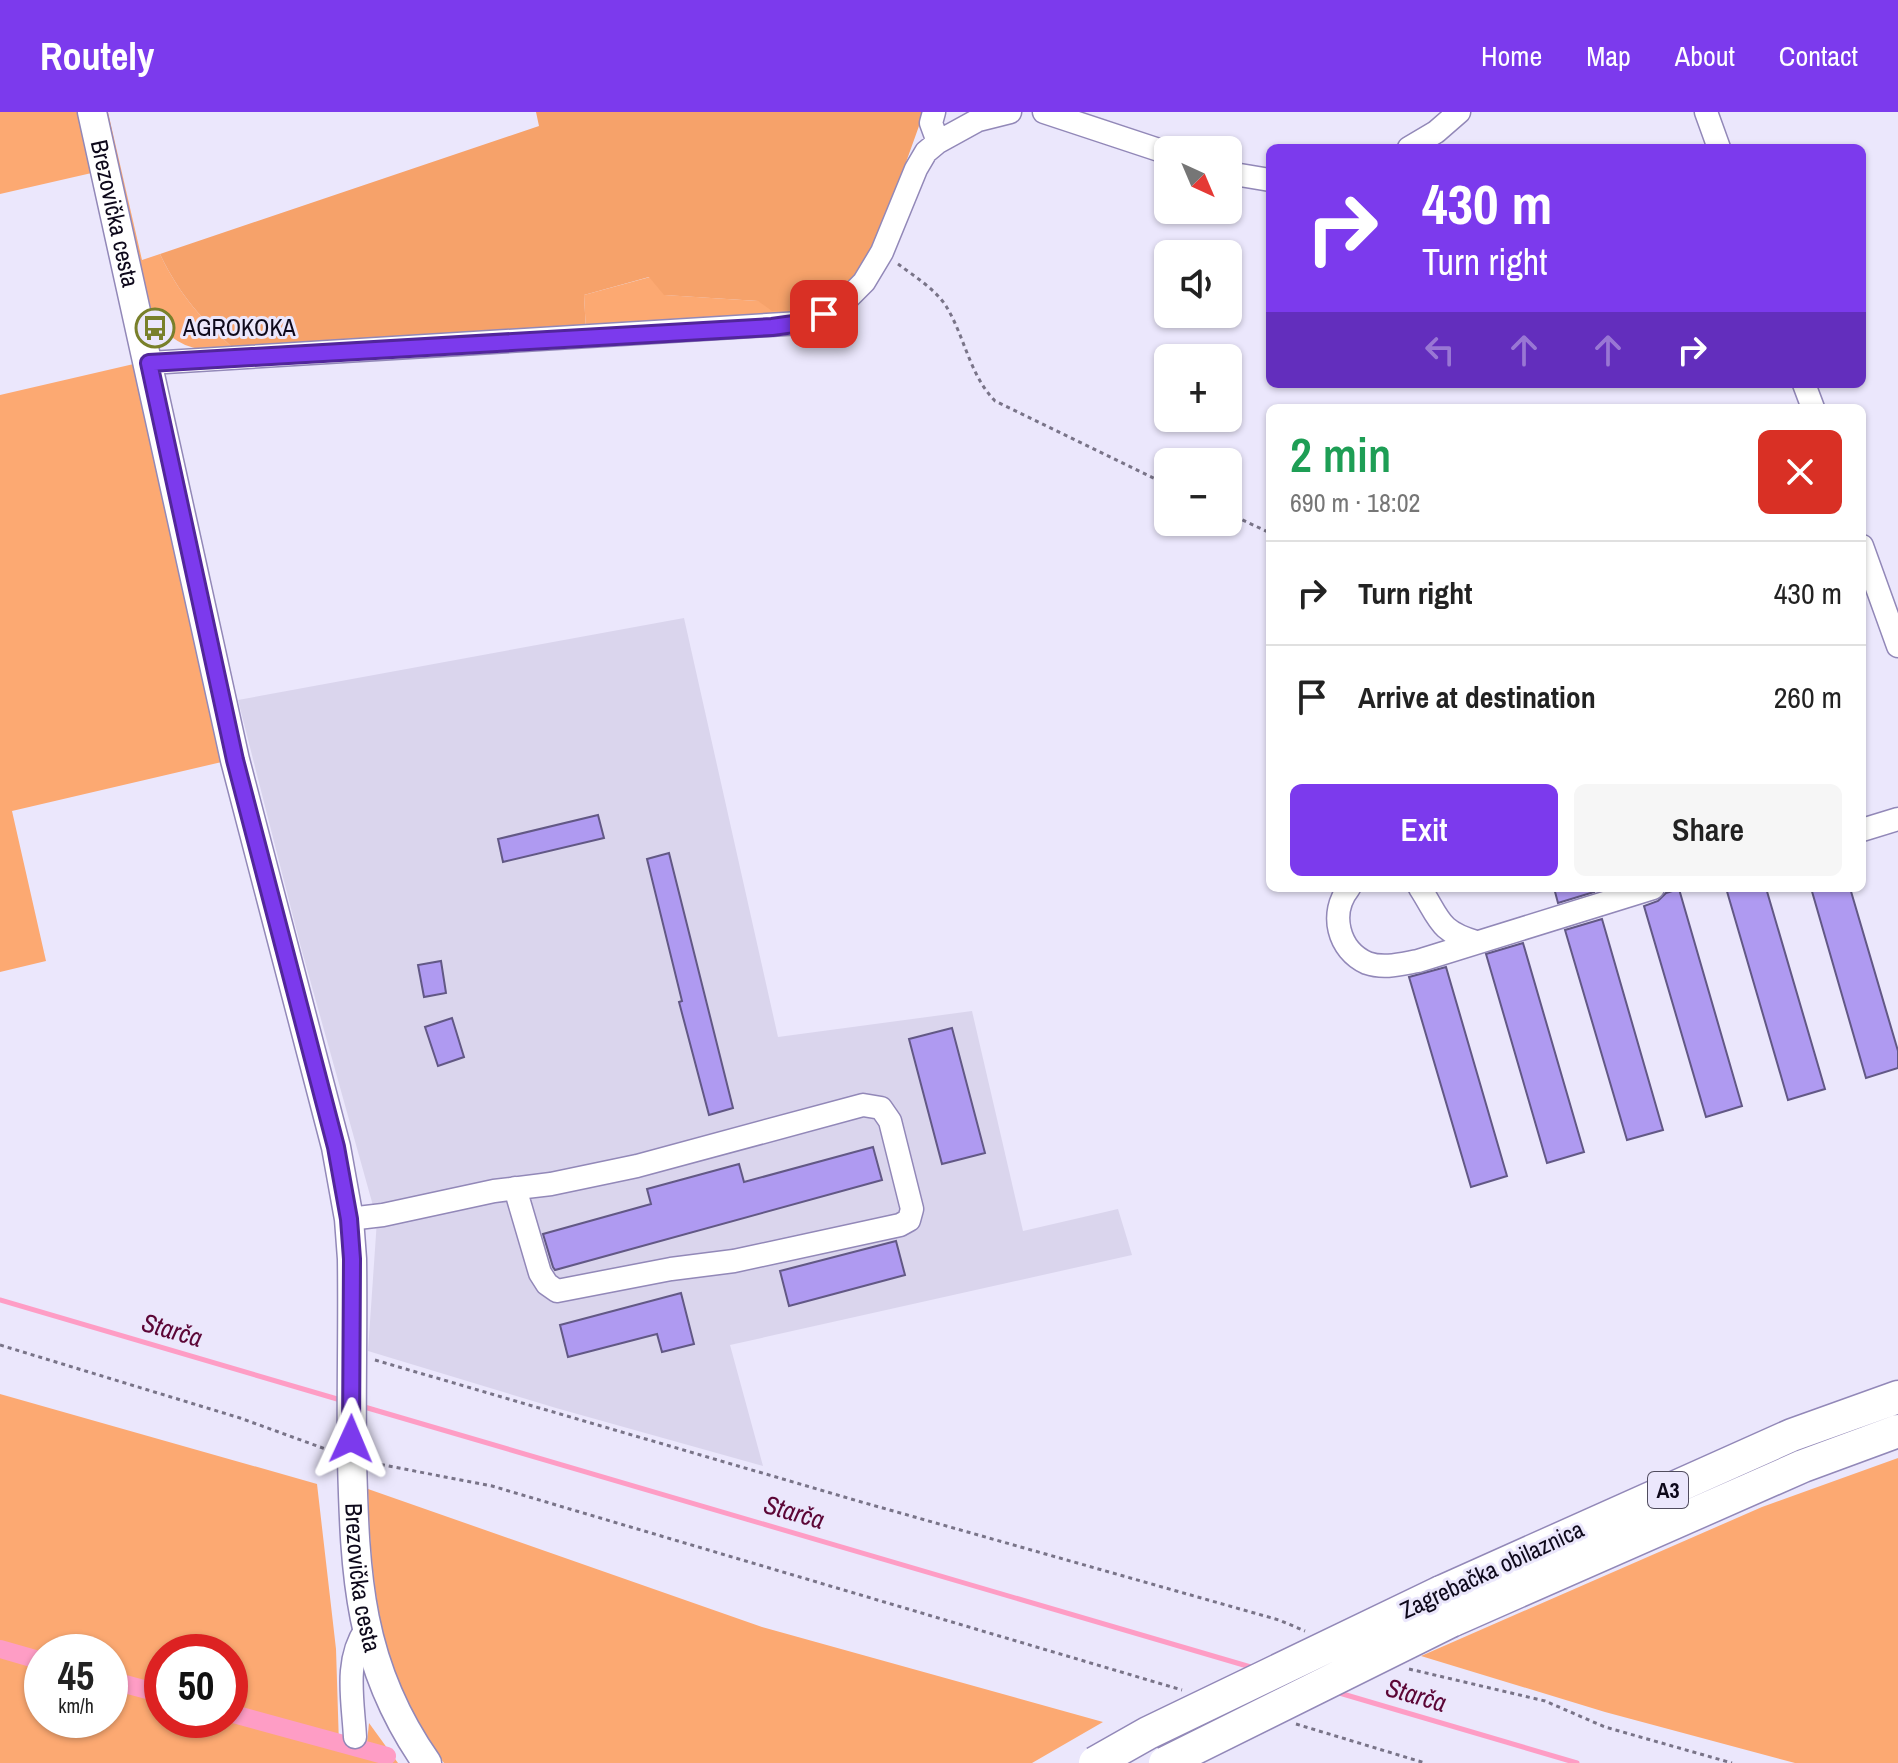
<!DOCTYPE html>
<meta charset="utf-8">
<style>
:root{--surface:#fff;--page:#f6f6f6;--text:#222;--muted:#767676;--line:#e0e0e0;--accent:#7c3aed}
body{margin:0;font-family:"Archivo Narrow",sans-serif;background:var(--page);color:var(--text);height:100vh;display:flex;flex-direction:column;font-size:30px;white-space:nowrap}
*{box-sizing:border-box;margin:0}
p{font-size:26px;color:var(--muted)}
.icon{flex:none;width:44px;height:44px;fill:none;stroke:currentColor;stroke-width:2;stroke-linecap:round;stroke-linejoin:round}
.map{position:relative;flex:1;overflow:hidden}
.side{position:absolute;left:1266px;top:292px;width:600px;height:488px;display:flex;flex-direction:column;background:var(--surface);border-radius:12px;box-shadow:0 2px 6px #0004}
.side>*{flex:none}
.hud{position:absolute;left:1266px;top:32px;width:600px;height:244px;border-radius:12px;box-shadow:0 2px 6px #0004;background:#7c3aed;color:#fff;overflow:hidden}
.needle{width:52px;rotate:136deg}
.buttons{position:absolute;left:1154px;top:24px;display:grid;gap:16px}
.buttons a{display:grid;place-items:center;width:88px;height:88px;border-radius:12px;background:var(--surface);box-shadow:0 2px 6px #0004;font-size:40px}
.speed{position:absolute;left:24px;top:1522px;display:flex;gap:16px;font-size:40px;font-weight:700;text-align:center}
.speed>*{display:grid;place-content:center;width:104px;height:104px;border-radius:50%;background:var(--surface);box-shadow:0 2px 6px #0004;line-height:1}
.speed small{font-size:20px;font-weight:400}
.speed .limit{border:12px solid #d22;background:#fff;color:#111}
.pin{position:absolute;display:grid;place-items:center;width:68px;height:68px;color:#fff;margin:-34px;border-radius:16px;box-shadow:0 4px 12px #0006}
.me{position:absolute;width:88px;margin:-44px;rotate:1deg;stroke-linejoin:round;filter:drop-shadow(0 0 6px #0008)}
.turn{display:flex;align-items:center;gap:28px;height:168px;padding:0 24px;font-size:36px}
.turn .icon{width:104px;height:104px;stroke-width:2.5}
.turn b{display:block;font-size:56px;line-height:68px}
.lanes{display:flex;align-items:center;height:76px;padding:0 24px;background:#0003;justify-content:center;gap:40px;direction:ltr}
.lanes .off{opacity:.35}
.round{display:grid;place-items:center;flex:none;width:84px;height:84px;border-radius:12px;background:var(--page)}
.overview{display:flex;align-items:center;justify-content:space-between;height:136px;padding:0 24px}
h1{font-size:48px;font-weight:600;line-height:60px;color:#1e9e55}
.cta{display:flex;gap:16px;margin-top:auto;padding:16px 24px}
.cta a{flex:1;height:92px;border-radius:12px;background:var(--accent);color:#fff;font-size:32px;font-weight:600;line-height:92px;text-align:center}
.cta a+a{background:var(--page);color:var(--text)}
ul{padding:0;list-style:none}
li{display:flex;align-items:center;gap:24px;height:104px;padding:0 24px;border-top:2px solid var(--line)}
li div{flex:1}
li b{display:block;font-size:30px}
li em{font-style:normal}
header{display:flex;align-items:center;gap:48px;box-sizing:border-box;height:112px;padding:0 40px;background:var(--accent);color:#fff}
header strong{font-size:38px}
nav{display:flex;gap:44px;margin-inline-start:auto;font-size:28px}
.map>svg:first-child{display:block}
</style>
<header>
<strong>Routely</strong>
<nav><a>Home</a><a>Map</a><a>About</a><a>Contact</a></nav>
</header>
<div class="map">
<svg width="1898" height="1651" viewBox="0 0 1898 1651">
<rect width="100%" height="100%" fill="#ebe7fc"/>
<path fill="#dad5ed" d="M684,506L778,925L972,899L1023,1119L1118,1097L1132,1143L730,1233L763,1354L556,1296L368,1239L377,1108L300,832L238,588Z"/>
<path fill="#fca972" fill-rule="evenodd" d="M0,0H82L96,60L0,82Z
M102,0H108L142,148L160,142C180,184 202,207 235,238C195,239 182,238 153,208Z
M650,165L665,183L758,189L818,197L795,206L586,219L584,183Z
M138,251L226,649L12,699L46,849L0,860V283Z
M0,1282L317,1372L336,1537L339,1633L366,1640L369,1611L398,1651H0ZM42,1540H110V1608H42ZM162,1540H230V1608H162Z
M1898,1346V1651H1795L1605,1600L1421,1544L1762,1395Z
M368,1377L762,1515L1103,1610L1032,1651H444C380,1573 371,1473 368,1377Z"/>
<path fill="#f6a26a" d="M536,0H924L875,137L859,163L818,197L772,199L758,189L664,183L649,165L584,183L586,219L235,238C202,207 180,184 160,142L539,14Z"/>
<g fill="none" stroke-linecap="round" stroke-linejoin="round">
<path stroke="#fe9dc5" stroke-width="5" d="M0,1188L344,1289
M361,1294L1254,1556
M1336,1580L1577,1651"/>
<path stroke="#fe9dc5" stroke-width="18" d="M0,1537L42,1549
M110,1568L162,1582
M230,1601L387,1644"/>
</g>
<path fill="#af9af1" stroke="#625885" stroke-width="2" d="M598,703L604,726L503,750L498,727Z
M669,741L733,996L709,1003L679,890L682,889L647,747Z
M1554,776H1593L1594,780L1558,791Z
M1726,776H1766L1825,977L1788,988Z
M1811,776H1850L1898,939V956L1866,966Z
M1679,777L1742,994L1706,1005L1644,794L1658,789L1666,781Z
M1602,807L1663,1018L1627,1028L1565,818Z
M1523,831L1584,1040L1547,1051L1486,842Z
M441,849L446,881L424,885L418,853Z
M1446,855L1507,1064L1471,1075L1409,865Z
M452,906L464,945L438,954L425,915Z
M952,916L985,1041L942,1052L909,927Z
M873,1035L882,1068L555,1158L553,1155L543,1122L651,1092L647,1077L739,1052L744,1070Z
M896,1129L905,1163L789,1194L780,1159Z
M681,1181L694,1232L662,1240L657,1222L568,1245L560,1213Z"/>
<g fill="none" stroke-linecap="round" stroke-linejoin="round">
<defs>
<path id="minor" d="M934,0L931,11L938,30
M1044,0L1168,41
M1706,0L1719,36
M1409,36L1436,20L1459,0
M1228,61L1270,68
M149,251L801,211L824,202L849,185L864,170L882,140L916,57L926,40L938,30L978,8L1010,0
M1804,272L1813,296
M1862,434L1898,534
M1862,718L1898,707
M1349,776C1329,801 1338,838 1367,851C1384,857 1401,852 1418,849L1653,776
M1420,776C1440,807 1438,819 1476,830
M349,1107L383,1103L494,1079L551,1072L637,1054L863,993L881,996L890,1009L912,1097L909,1108L900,1113L734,1149L671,1157L557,1179L547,1172L540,1161L515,1076
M355,1625C353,1588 344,1549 366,1517"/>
<g id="major">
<path id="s1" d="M92,0L235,648L336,1035L349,1107L352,1147C353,1214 351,1281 352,1348C355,1463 358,1553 427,1651"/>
</g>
<path id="highway" d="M1441,1480L1792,1323L1898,1285
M1451,1509L1803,1354L1898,1319"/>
</defs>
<use href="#minor" stroke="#9288b8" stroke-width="25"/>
<use href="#major" stroke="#9288b8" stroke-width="31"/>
<use href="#highway" stroke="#9288b8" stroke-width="35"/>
<path stroke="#797488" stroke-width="3" stroke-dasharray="4 4" stroke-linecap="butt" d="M898,152C914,164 935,177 946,194C965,225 969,262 995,289L1168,373
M1228,401L1270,421
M0,1233L240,1306L331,1339
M375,1248L865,1391L1279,1508L1305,1519
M373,1351L492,1374L1182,1578
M1409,1557L1545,1589L1605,1615L1732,1651
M1296,1612L1425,1651"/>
<use href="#minor" stroke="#fff" stroke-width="22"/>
<use href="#major" stroke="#fff" stroke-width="28"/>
<use href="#highway" stroke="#fff" stroke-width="32"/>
<defs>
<path id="highway-bridge" d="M1095,1651L1148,1621L1441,1480
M1165,1651L1451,1509"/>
</defs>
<use href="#highway-bridge" stroke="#9288b8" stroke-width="35" stroke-linecap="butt"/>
<use href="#highway-bridge" stroke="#fff" stroke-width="32"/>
</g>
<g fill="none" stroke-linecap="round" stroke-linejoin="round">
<defs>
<path id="route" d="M351,1327L352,1147L349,1107L336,1035L235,648L149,251L772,215L801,211L824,202"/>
</defs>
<use href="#route" stroke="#51269a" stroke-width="20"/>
<use href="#route" stroke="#7c3aed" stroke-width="14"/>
</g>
<defs>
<symbol id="bus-ring" viewBox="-11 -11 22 22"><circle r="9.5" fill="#ebe7fc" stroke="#79802b" stroke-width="1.5"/><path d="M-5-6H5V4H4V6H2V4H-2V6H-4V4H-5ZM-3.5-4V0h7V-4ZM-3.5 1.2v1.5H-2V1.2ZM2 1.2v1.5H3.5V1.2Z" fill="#79802b"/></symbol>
</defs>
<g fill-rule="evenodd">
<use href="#bus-ring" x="133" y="194" width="44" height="44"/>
</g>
<g text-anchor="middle" stroke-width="6" stroke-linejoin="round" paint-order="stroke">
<rect fill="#ebe7fc" stroke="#504c5e" stroke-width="2" x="1648" y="1360" width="40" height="36" rx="6"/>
<g font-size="22" font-weight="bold" fill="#0e091b">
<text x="1668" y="1386">A3</text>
</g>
<g font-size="24" fill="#0e091b" stroke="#ebe7fc">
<text dy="8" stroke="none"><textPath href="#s1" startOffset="104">Brezovička cesta</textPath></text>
<text transform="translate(1492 1458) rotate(-25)" y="8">Zagrebačka obilaznica</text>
<text dy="8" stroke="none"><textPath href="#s1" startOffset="1496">Brezovička cesta</textPath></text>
</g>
<g font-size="24" fill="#0e091b" stroke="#ebe7fc" text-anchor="start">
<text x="183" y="224">AGROKOKA</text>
</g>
<g font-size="26" font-style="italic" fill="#5c0636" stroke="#ebe7fc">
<text transform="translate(172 1218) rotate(16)" y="9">Starča</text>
<text transform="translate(794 1400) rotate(16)" y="9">Starča</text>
<text transform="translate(1416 1583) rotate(16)" y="9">Starča</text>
</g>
</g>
</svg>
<div class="buttons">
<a><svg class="needle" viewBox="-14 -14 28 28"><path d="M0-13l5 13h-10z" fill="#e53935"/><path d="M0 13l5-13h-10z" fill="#767676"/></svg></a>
<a><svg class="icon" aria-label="sound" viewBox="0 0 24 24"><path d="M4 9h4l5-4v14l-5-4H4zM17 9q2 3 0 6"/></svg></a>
<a>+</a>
<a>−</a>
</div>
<div class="speed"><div>45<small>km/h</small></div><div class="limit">50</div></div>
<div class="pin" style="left:824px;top:202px;background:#d93025"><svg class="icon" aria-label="arrive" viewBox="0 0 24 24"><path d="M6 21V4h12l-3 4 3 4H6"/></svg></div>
<svg class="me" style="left:351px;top:1327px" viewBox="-20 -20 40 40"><path d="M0-17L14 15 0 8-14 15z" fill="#7c3aed" stroke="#fff" stroke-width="4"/></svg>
<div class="hud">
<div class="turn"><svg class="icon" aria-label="right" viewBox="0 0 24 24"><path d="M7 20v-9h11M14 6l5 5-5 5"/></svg><div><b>430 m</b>Turn right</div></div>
<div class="lanes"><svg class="icon off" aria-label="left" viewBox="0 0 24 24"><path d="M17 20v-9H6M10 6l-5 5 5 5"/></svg><svg class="icon off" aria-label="ahead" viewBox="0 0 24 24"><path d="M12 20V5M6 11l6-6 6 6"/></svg><svg class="icon off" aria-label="ahead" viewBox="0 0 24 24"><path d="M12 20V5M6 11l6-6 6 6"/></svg><svg class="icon" aria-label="right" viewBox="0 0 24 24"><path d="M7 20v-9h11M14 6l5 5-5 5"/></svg></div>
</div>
<section class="side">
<div class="overview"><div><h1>2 min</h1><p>690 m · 18:02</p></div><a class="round" style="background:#d93025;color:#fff"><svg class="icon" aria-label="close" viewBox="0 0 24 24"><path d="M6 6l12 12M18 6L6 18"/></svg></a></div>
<ul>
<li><svg class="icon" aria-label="right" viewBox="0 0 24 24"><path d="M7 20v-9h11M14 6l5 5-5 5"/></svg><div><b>Turn right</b></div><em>430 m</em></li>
<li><svg class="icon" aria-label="arrive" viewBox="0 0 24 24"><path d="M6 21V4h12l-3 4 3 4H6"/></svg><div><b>Arrive at destination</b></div><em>260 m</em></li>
</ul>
<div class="cta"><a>Exit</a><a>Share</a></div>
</section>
</div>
